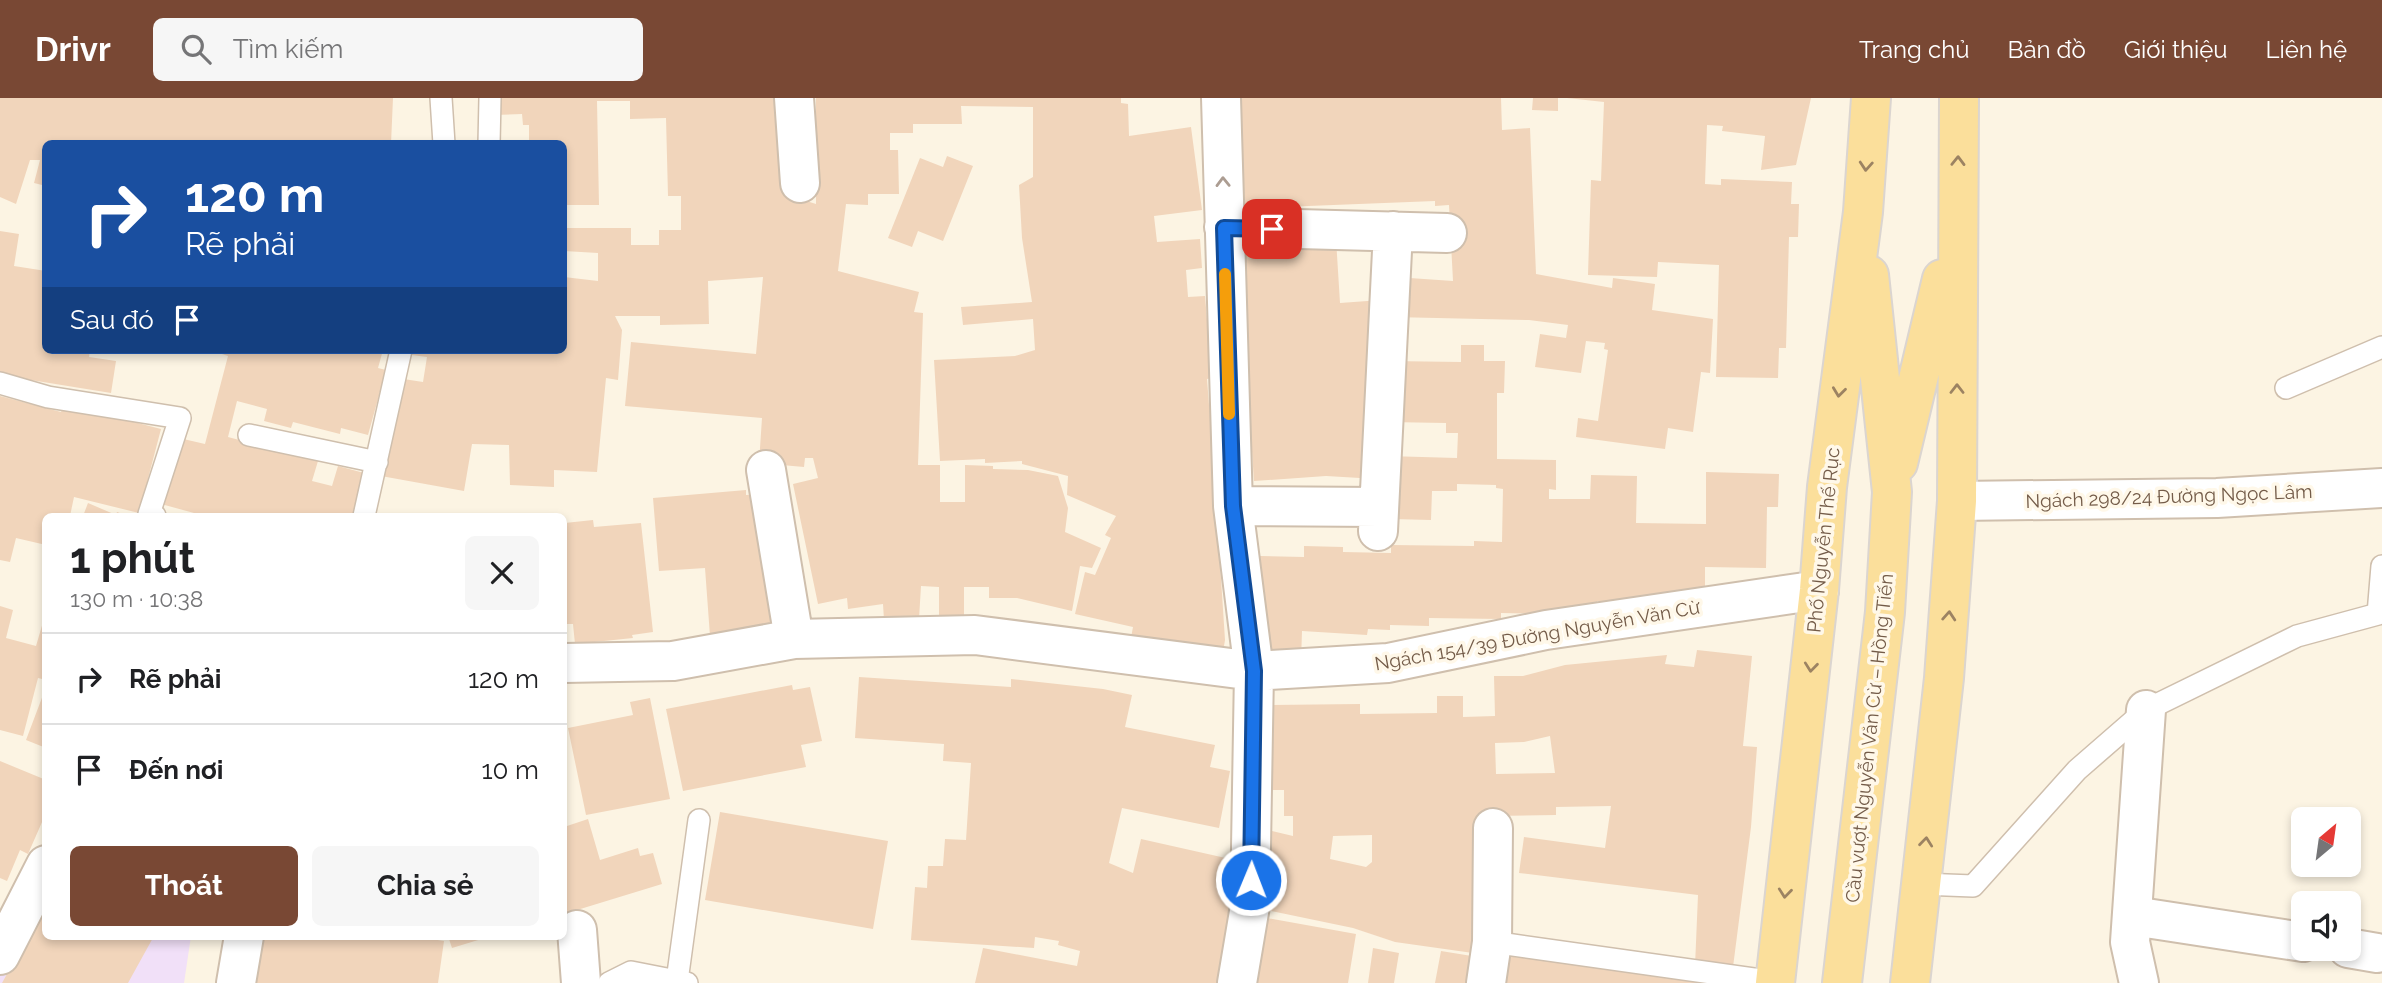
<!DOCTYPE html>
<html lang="vi">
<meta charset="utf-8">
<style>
:root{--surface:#fff;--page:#f6f6f6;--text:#202124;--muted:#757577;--line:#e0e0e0;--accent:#794834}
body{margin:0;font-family:Raleway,sans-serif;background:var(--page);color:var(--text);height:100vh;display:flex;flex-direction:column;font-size:26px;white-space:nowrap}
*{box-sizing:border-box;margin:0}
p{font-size:23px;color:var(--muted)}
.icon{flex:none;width:38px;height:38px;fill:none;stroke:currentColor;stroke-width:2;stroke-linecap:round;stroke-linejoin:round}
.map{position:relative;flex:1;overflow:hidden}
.sheet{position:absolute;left:42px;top:415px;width:525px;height:427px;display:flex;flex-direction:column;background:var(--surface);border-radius:10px;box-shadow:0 4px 10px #0003}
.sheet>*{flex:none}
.guide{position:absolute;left:42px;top:42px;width:525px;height:214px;border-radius:10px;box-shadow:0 4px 10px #0003;background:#1a4fa0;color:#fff;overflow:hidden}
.needle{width:46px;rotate:29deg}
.fabs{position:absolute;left:2291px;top:709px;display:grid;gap:14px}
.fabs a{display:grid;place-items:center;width:70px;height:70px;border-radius:10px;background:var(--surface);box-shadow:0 4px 10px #0003;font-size:35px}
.pin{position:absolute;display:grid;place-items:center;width:60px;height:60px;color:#fff;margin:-30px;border-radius:14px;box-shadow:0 4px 10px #0006}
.me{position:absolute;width:77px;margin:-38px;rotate:1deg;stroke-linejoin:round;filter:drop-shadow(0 0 5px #0008)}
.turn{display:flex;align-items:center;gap:24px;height:147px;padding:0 28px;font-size:32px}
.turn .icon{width:91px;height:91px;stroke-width:2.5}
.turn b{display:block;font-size:49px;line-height:60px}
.then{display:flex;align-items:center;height:66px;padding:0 28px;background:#0003;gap:14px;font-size:26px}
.round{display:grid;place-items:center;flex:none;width:74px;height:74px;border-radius:10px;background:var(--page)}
.headline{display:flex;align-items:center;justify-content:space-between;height:119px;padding:0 28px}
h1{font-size:42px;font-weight:700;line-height:52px}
.primary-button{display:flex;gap:14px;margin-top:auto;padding:14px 28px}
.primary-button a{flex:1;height:80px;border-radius:10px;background:var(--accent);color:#fff;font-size:28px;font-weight:700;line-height:80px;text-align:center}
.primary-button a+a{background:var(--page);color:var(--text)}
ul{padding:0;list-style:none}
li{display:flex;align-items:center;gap:21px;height:91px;padding:0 28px;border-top:2px solid var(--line)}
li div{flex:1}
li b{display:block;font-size:26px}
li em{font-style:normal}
header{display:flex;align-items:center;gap:42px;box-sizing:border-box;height:98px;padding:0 35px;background:var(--accent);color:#fff}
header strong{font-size:33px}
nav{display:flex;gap:38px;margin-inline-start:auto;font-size:24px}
.search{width:490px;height:63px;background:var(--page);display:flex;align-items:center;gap:18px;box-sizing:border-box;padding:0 24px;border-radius:10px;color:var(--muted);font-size:26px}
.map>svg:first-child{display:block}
</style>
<header>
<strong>Drivr</strong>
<div class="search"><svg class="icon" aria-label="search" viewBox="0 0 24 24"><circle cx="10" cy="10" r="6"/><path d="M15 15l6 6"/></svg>Tìm kiếm</div>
<nav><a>Trang chủ</a><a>Bản đồ</a><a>Giới thiệu</a><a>Liên hệ</a></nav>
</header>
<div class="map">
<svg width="2382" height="885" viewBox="0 0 2382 885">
<rect width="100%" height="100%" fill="#fcf4e3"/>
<path fill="#f1e0f8" d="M46,838H191L184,885H0V870Z"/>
<path fill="#f1d5bb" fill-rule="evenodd" d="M0,0H393L391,46H46V88L34,85L40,62H30L16,106L0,99Z
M493,0H786L797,100L816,106V0H1121V5L1128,6L1129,38L1191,29L1202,112L1154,118L1157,144L1200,141L1202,170L1186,172L1188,199L1205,198L1212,280L1207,281L1209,307L1216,306L1221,366L1219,450L1225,542L1221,566L1129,550L1133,529L1075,516L1085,474L1095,477L1111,440L1105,437L1116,418L1067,397L1068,378L1022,366V363L985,365V361L940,363L934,262L1015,258L1035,252L1033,221L963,227L961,209L1032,204L1022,140L1019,87L1033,79V9L961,8L962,26H913V35H890V52H898L899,96H868V107L846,106L838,173L919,194L914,214L923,215L918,367H940V404H965V367L993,368V371L1028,372L1058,378L1068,410L1065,434L1101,450L1092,470L1080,468L1072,513L1017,500H989V489H964V524H939V489L921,488L919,521L884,522L883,506L848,511L847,500L818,506L793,386L818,380L813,360H805L804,369L759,365L762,320L625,308L631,244L756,256L763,179L708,183L709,226L660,227V218H615L622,232L618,282L606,280L597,374L554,372V389L510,387L509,347L472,346L464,393L381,378L397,280L423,284L427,259L404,256L405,252H564V179L598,183V155L564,153V130H631V147H659V132H681V98H668L666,20L630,21V3H597L599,107H564V46H529V27H523L522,16L493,17Z
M1227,0H1501L1502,32L1530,30L1536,176L1612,190L1613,180L1655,186L1652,212L1713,221L1710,275L1701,274L1693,334L1668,330L1665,351L1576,339L1578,320L1598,323L1608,252L1604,251L1605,245L1586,243L1581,275L1535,269L1540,236L1566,240L1568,227L1529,222L1392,219L1395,179L1453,183L1449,107L1435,108V103L1233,111Z
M1533,0H1558V13L1532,12Z
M1567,0H1811L1796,67L1761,72L1765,38L1722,33L1723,28L1707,27L1705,86L1721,87V81L1792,84L1791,106H1799L1798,139H1789L1786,250H1779L1778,280L1716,279L1719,167L1658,164L1657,179L1588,177L1591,82L1601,83L1604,4Z
M947,58L973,68L943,143L918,133L912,149L888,140L920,60L943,69Z
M0,133L19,136L14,168L46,173V252H90L89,259L116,263L111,295L0,277Z
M1336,141L1340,205L1381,202L1377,381L1326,378L1254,383L1238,148Z
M1461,247H1484V263H1505L1504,295H1497V361L1556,362V392L1549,391V401H1590L1591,377L1637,378L1636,425L1706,426V374L1779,376L1778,409H1767L1766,470L1705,469V498L1671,505L1597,503V517L1501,515V521L1429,520V528L1390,527V532L1368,531L1367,537L1302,533L1301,563L1257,561L1260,458L1304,459V448L1343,449V454L1391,455V447L1474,448V443L1502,444L1503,391L1496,390V387L1457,386V393H1432L1431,422L1392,421L1387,358L1457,360L1458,335H1446V325L1388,324L1389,263L1461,264Z
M210,252H383L378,270L386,272L368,337L341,330L340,336L293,324L291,330L264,323L267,311L237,303L228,339L318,363L312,383L332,388L338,368L364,375L352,418H205L161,406L179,340L205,346L228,258Z
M0,298L61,314L64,306L161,331L139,415L74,399L70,418H46V447L16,440L10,464L0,462Z
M746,392V397L765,396L779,532L710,538L705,470L659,473L653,400Z
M88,405L116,417L117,414L128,418H83Z
M593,422L594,429L641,425L653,534L632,537L633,540L575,546L573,526H564V428L565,425Z
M0,508L13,512L6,540L36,548L46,514V582L38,580L23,638L0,632Z
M1697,552L1752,558L1743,648L1757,649L1751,729L1733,869L1695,868L1698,797L1519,775L1524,739L1605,750L1611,708L1556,709V717L1492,718L1480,856L1395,844L1353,830L1267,812L1276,770L1267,767L1272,733L1293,738V718H1284V692H1273L1271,607L1360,606V616L1437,615V598H1463V619L1495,618L1494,578H1523L1565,567L1667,557L1665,566L1694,569ZM1550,638L1555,675L1496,676L1495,645L1524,644ZM1372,737V764L1366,769L1330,761L1333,738Z
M859,579L1011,589V581L1103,591L1132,597L1125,629L1215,647L1210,669L1230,673L1219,730L1122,710L1109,765L1133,775L1141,741L1230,761L1222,796L1239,800L1220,885H975L983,850L1077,868L1080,853L1058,847L1059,843L1035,839L1034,850L911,842L915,789L927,790L928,768H943L945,741L966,742L971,665L943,663L944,646L855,640Z
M792,587L793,592L810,589L822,643L801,647L806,669L683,693L666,611Z
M43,597H46V650L26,642Z
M650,600L670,701L586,717L568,630L633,617L630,604Z
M0,663L46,682V715L28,756L20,752L7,783L0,780Z
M720,714L888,743L873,831L705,802Z
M588,721L600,762L638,750L640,758L653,755L662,786L564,816V729Z
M46,806V838H154L128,885H2Z
M1267,820L1356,836L1348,885H1257Z
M249,838H412L444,843L438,885H246Z
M448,838H488V839L452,850Z
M1373,850L1399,855L1394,885H1368Z
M1441,853L1484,860L1480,885H1435Z
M1494,857L1657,873V879L1703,885H1491Z"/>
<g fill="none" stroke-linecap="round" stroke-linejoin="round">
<defs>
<path id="lane" d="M441,0L444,46
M489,46L490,0
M0,285L48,299L180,320L149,416L155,418
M2286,290L2382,249
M249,337L377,364
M364,418L401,252
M1921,786L1973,788L2077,672L2146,612L2297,538L2378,516L2382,468
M1492,844L1775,884
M677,883L699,722
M609,885L631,874L687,885"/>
<path id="street" d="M794,0L800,85
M1221,0L1233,408L1254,573L1250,808L1237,885
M1224,129L1447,135
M766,372L794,541
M1957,403L2217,400L2382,390
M1233,408L1379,409
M1378,433L1393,133
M564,565L673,563L794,541L975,537L1254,573L1388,565L1546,532L1819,492
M2133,818L2303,844
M577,832L581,885
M2348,850L2377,855
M0,857L46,767
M236,885L244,838
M1486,885L1492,844L1493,730
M2139,885L2130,844L2146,612"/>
<path id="primary" d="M1898,365L1942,181
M1775,885L1819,492L1827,389L1863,114L1871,0
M1842,885L1885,514L1892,394L1869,177
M1910,885L1944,580L1957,403L1959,0"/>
</defs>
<use href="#lane" stroke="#cfbfad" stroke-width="24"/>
<use href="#street" stroke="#cfbfad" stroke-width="42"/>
<use href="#primary" stroke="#dbd5d0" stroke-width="42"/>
<use href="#lane" stroke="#fff" stroke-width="21"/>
<use href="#street" stroke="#fff" stroke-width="38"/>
<use href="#primary" stroke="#fbdf9b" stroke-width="38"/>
</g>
<defs><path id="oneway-chevron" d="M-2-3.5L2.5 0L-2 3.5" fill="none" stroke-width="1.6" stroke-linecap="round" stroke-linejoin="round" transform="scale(1.75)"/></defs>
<g stroke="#9c8362">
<use href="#oneway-chevron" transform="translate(1958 63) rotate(-89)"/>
<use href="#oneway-chevron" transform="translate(1866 68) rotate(94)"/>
<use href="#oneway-chevron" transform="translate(1957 291) rotate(-90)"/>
<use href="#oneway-chevron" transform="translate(1839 294) rotate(97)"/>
<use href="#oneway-chevron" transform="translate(1949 518) rotate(-86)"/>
<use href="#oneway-chevron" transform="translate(1811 569) rotate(96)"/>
<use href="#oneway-chevron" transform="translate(1926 744) rotate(-84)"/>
<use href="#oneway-chevron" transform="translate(1785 795) rotate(96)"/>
</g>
<use stroke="#ac9d92" href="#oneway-chevron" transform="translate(1223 84) rotate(-91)"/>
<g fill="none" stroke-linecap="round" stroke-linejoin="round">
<defs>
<path id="route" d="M1251,782L1254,573L1233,408L1224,130L1272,131"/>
</defs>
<use href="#route" stroke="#114b97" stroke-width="18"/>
<use href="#route" stroke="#1a73e8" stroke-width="12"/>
<path stroke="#f59e0b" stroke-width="12" d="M1225,176L1229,316"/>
</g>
<g text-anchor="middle" stroke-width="7" stroke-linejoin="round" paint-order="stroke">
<g font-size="19" fill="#745c49" stroke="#fff8e9">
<text transform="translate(2169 398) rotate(-2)" y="7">Ngách 298/24 Đường Ngọc Lâm</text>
<text transform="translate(1823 442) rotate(-84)" y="7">Phố Nguyễn Thế Rục</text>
<text transform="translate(1537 537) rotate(-10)" y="7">Ngách 154/39 Đường Nguyễn Văn Cừ</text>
<text transform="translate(1869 640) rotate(-84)" y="7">Cầu vượt Nguyễn Văn Cừ – Hồng Tiến</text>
</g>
</g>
</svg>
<div class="fabs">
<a><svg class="needle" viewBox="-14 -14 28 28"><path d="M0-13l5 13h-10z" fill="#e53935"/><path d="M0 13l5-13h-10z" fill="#757577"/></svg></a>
<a><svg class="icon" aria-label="sound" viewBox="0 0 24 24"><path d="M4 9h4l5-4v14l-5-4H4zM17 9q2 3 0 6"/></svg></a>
</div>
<div class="pin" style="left:1272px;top:131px;background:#d93025"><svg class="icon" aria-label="arrive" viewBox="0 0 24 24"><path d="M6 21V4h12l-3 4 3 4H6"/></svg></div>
<svg class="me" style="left:1251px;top:782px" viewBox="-20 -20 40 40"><circle r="17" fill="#1a73e8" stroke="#fff" stroke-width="3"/><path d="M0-11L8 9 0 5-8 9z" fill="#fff"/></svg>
<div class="guide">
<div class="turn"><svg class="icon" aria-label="right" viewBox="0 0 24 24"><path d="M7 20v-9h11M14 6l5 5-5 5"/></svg><div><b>120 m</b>Rẽ phải</div></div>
<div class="then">Sau đó<svg class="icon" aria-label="arrive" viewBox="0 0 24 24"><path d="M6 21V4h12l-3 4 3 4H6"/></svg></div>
</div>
<section class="sheet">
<div class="headline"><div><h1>1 phút</h1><p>130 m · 10:38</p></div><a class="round"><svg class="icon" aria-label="close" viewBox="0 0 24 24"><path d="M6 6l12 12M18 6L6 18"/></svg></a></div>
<ul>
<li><svg class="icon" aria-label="right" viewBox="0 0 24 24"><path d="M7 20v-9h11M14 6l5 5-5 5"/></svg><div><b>Rẽ phải</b></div><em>120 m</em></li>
<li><svg class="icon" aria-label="arrive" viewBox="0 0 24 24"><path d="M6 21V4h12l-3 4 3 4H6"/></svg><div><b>Đến nơi</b></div><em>10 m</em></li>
</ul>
<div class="primary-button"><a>Thoát</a><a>Chia sẻ</a></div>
</section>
</div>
